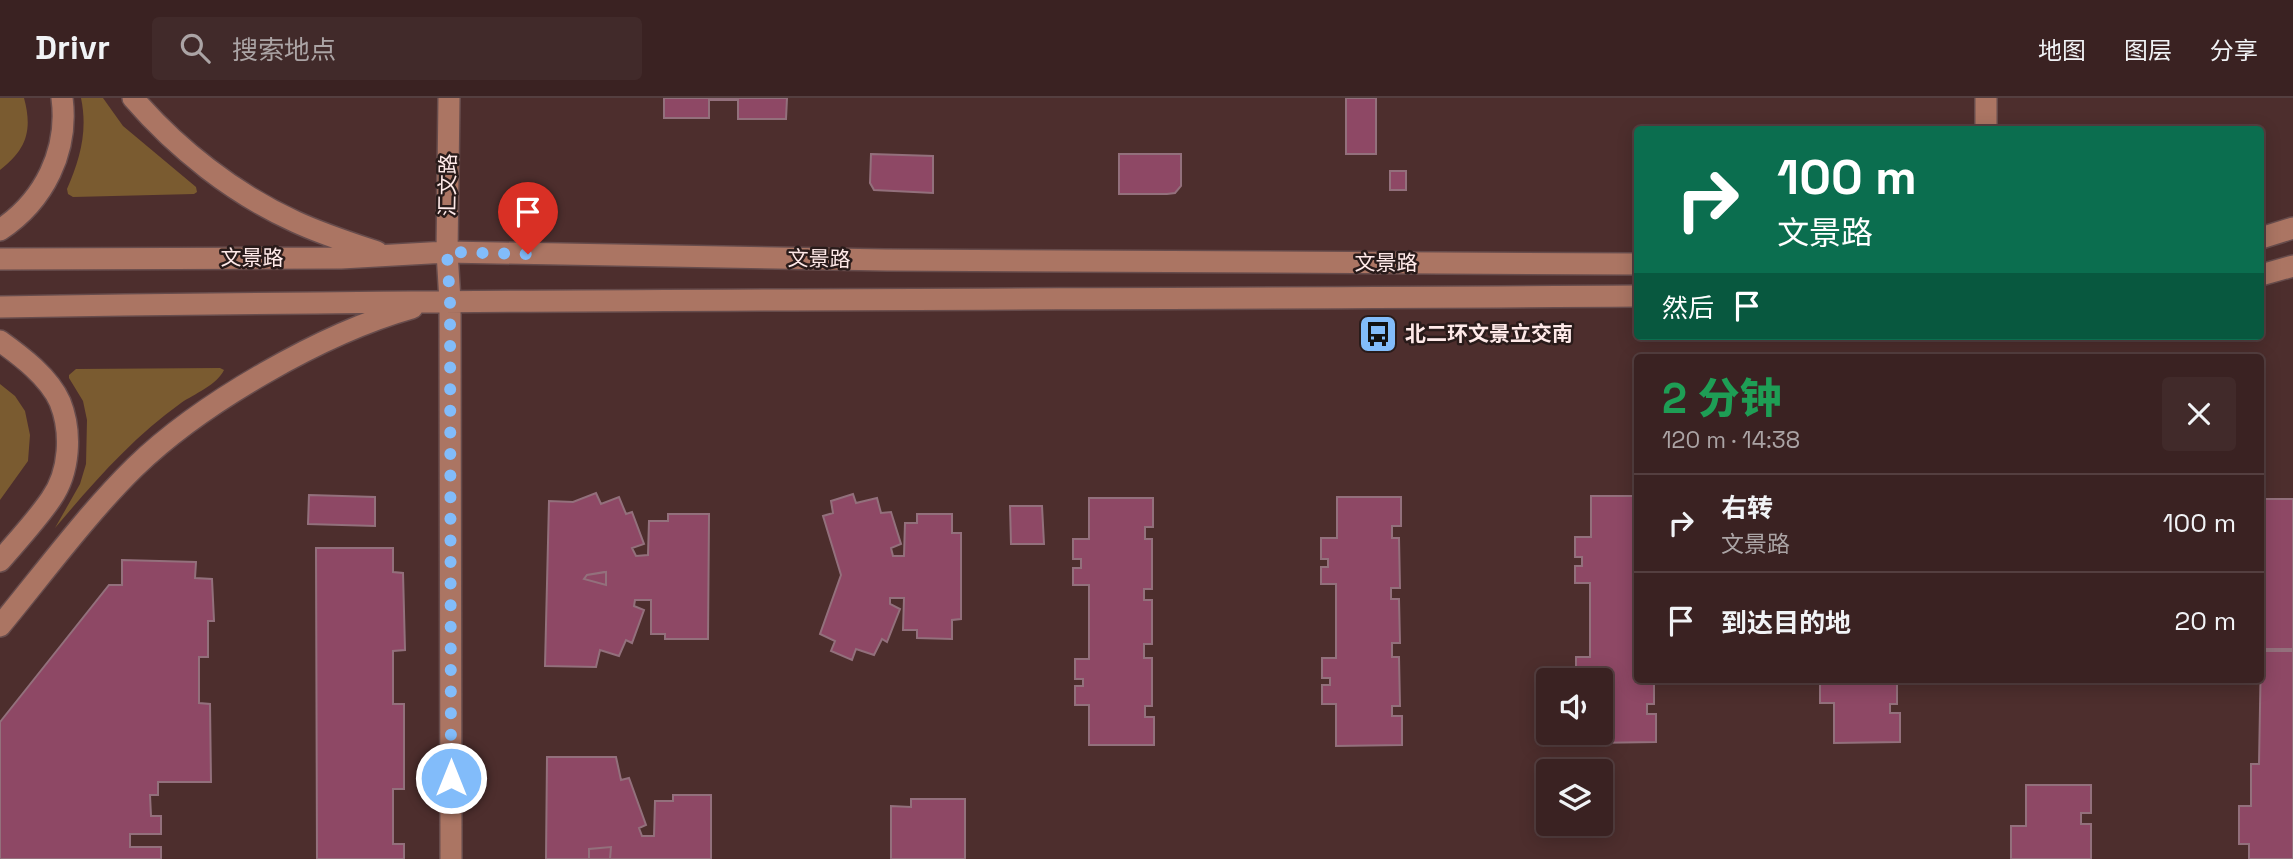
<!DOCTYPE html>
<html lang="zh">
<meta charset="utf-8">
<style>
:root{--surface:#3a2222;--page:#412a2a;--text:#f1f3f6;--muted:#aba4a5;--line:#543f40}
body{margin:0;font-family:"Space Grotesk","Noto Sans SC",sans-serif;background:var(--page);color:var(--text);height:100vh;display:flex;flex-direction:column;font-size:26px;white-space:nowrap}
*{box-sizing:border-box;margin:0}
p{font-size:23px;color:var(--muted)}
.icon{flex:none;width:38px;height:38px;fill:none;stroke:currentColor;stroke-width:2;stroke-linecap:round;stroke-linejoin:round}
.map{position:relative;flex:1;overflow:hidden}
.sheet{position:absolute;left:1634px;top:256px;width:630px;height:329px;display:flex;flex-direction:column;background:var(--surface);border-radius:7px;box-shadow:0 4px 18px #0003,0 0 0 2px var(--line)}
.sheet>*{flex:none}
.hud{position:absolute;left:1634px;top:28px;width:630px;height:214px;border-radius:7px;box-shadow:0 4px 18px #0003,0 0 0 2px var(--line);background:#0b6e4f;color:#fff;overflow:hidden}
.tools{position:absolute;left:1536px;top:570px;display:grid;gap:14px}
.tools a{display:grid;place-items:center;width:77px;height:77px;border-radius:7px;background:var(--surface);box-shadow:0 4px 18px #0003,0 0 0 2px var(--line);font-size:35px}
.pin{position:absolute;display:grid;place-items:center;width:60px;height:60px;color:#fff;margin:-72px -30px;border-radius:50% 50% 50% 0;rotate:-45deg;box-shadow:0 0 7px #0007}
.pin .icon{rotate:45deg}
.me{position:absolute;width:77px;margin:-38px;rotate:0deg;stroke-linejoin:round;filter:drop-shadow(0 0 5px #0008)}
.turn{display:flex;align-items:center;gap:24px;height:147px;padding:0 28px;font-size:32px}
.turn .icon{width:91px;height:91px;stroke-width:2.5}
.turn b{display:block;font-size:49px;line-height:60px}
.then{display:flex;align-items:center;height:66px;padding:0 28px;background:#0003;gap:14px;font-size:26px}
.round{display:grid;place-items:center;flex:none;width:74px;height:74px;border-radius:7px;background:var(--page)}
.head{display:flex;align-items:center;justify-content:space-between;height:119px;padding:0 28px}
h1{font-size:42px;font-weight:800;line-height:52px;color:#1e9e55}
ul{padding:0;list-style:none}
li{display:flex;align-items:center;gap:21px;height:98px;padding:0 28px;border-top:2px solid var(--line)}
li div{flex:1}
li b{display:block;font-size:26px}
li em{font-style:normal}
header{display:flex;align-items:center;gap:42px;box-sizing:border-box;height:98px;padding:0 35px;background:var(--surface);border-bottom:2px solid var(--line)}
header strong{font-size:33px}
nav{display:flex;gap:38px;margin-inline-start:auto;font-size:24px}
.search{width:490px;height:63px;background:var(--page);display:flex;align-items:center;gap:18px;box-sizing:border-box;padding:0 24px;border-radius:7px;color:var(--muted);font-size:26px}
.map>svg:first-child{display:block}
</style>
<header>
<strong>Drivr</strong>
<div class="search"><svg class="icon" aria-label="search" viewBox="0 0 24 24"><circle cx="10" cy="10" r="6"/><path d="M15 15l6 6"/></svg>搜索地点</div>
<nav><a>地图</a><a>图层</a><a>分享</a></nav>
</header>
<div class="map">
<svg width="2293" height="761" viewBox="0 0 2293 761">
<rect width="100%" height="100%" fill="#4d2e2d"/>
<path fill="#7a5b30" d="M0,0H24C33,33 26,52 0,72Z
M81,0H103L123,28L196,89L197,94L194,96L73,99L68,96L67,91C80,61 88,33 81,0Z
M220,270L224,272C217,287 194,296 181,305C132,340 94,384 55,430L80,386L86,366L87,322L83,303L69,280V277L76,271Z
M0,286L15,298L25,313L30,337L28,363L0,402Z"/>
<path fill="#8e4865" stroke="#93707c" stroke-width="2" fill-rule="evenodd" d="M664,0H787L786,21H738V2H709V20H664Z
M1346,0H1376V56H1346Z
M871,56L933,58V95L874,92L870,85Z
M1119,56H1181V88L1175,95L1167,96H1119Z
M1390,73H1406V92H1390Z
M596,395L601,406L619,399L626,416L632,414L644,446L632,450L636,458L648,457L649,423H668V416H709L708,541H665V536H651V502H635L634,508L644,512L632,545L626,542L619,558L600,552L596,569L545,568L549,403L573,404ZM604,474H606V487L584,481L587,477Z
M853,396L856,405L877,400L881,415L891,414L901,446L891,450L893,458H904L905,425H917V416H952V435H961V521L952,522V541L917,540V532H903L904,500H890V506L900,511L887,544L882,541L874,557L856,551L852,562L831,553L835,543L820,536L841,477L823,418L833,415L831,403Z
M309,397L375,399V428L308,426Z
M1591,398H1638V581H1654V606H1647V616H1656V644L1590,645V635H1601V583H1584V578H1576V559H1590V485H1575V468H1582V459H1575V439H1591Z
M1337,399H1401V428H1392V440H1399L1400,490H1391V501H1399L1400,545H1392V559H1399L1400,608H1392V618H1402V647L1336,648V606H1322V587H1330V580H1322V560H1336V486H1321V469H1328V461H1321V440H1337Z
M1089,400H1153V429H1145V441H1152V491H1144V502H1152V546H1144V560H1152V608H1145V619H1154V647H1089V607H1075V588H1083V581H1075V561H1089V487H1073V470H1081V461H1073V441H1089Z
M2261,401H2293V551H2261Z
M1010,408H1042L1044,446H1011Z
M316,450H393V474L403,475L405,552L393,553V606H404V691H393V746H404V761H317Z
M122,462L196,464L195,480L212,481L214,523H208V559H199V605L210,606L211,684H158V697H150L151,718H161V736H130V749H161V761H0V624L109,487H122Z
M606,474V487L584,481L587,477Z
M2261,553H2293V761H2249V746H2239V708H2251V666H2259Z
M1828,581H1897V606H1890V615H1900V644L1834,645V605H1820V585H1828Z
M547,659H616L621,682L629,680L646,727L639,730L642,738H654L655,703H673V697H711V761H610L611,749L589,751V761H546Z
M2026,687H2091V715H2081V726H2091V761H2011V728H2026Z
M911,701H965V761H891V708L911,709Z
M611,749L610,761H589V751Z"/>
<g fill="none" stroke-linecap="round" stroke-linejoin="round">
<defs>
<path id="secondary" d="M133,0C177,51 234,96 296,124C322,136 350,145 377,154
M449,0L447,154L450,203L451,761
M1986,32V0
M0,132C44,103 69,53 62,0
M2261,140L2293,130
M0,161L341,160L447,154L886,162L1638,166
M2261,177L2293,168
M0,209C546,200 1092,202 1638,198
M0,243C21,258 49,279 60,304C72,334 70,374 51,401C36,423 17,443 0,463
M0,528C43,476 87,416 135,369C201,305 323,235 412,210"/>
</defs>
<use href="#secondary" stroke="#674c4c" stroke-width="24"/>
<use href="#secondary" stroke="#ab7563" stroke-width="21"/>
</g>
<g fill="none" stroke-linecap="round" stroke-linejoin="round">
<path stroke="#82bcfa" stroke-width="12" stroke-dasharray="0 21.6" d="M451,680L450,203L447,154L528,156"/>
</g>
<defs>
<symbol id="bus-square" viewBox="-11 -11 22 22"><rect x="-9" y="-9" width="18" height="18" rx="4" fill="#82bcfa" stroke="#291b1a"/><path d="M-5-6H5V4H4V6H2V4H-2V6H-4V4H-5ZM-3.5-4V0h7V-4ZM-3.5 1.2v1.5H-2V1.2ZM2 1.2v1.5H3.5V1.2Z" fill="#111"/></symbol>
</defs>
<g fill-rule="evenodd">
<use href="#bus-square" x="1356" y="214" width="44" height="44"/>
</g>
<g text-anchor="middle" stroke-width="5" stroke-linejoin="round" paint-order="stroke">
<g font-size="21" fill="#fee9e8" stroke="#291b1a">
<text transform="translate(448 87) rotate(-89)" y="7">汇文路</text>
<text x="252" y="167">文景路</text>
<text transform="translate(819 161) rotate(1)" y="7">文景路</text>
<text x="1386" y="172">文景路</text>
</g>
<g font-size="21" font-weight="bold" fill="#fee9e8" stroke="#291b1a" text-anchor="start">
<text x="1405" y="243">北二环文景立交南</text>
</g>
</g>
</svg>
<div class="tools">
<a><svg class="icon" aria-label="sound" viewBox="0 0 24 24"><path d="M4 9h4l5-4v14l-5-4H4zM17 9q2 3 0 6"/></svg></a>
<a><svg class="icon" aria-label="layers" viewBox="0 0 24 24"><path d="M12 4l9 5-9 5-9-5zM3 14l9 5 9-5"/></svg></a>
</div>
<div class="pin" style="left:528px;top:156px;background:#d93025"><svg class="icon" aria-label="arrive" viewBox="0 0 24 24"><path d="M6 21V4h12l-3 4 3 4H6"/></svg></div>
<svg class="me" style="left:451px;top:680px" viewBox="-20 -20 40 40"><circle r="17" fill="#82bcfa" stroke="#fff" stroke-width="3"/><path d="M0-11L8 9 0 5-8 9z" fill="#fff"/></svg>
<div class="hud">
<div class="turn"><svg class="icon" aria-label="right" viewBox="0 0 24 24"><path d="M7 20v-9h11M14 6l5 5-5 5"/></svg><div><b>100 m</b>文景路</div></div>
<div class="then">然后<svg class="icon" aria-label="arrive" viewBox="0 0 24 24"><path d="M6 21V4h12l-3 4 3 4H6"/></svg></div>
</div>
<section class="sheet">
<div class="head"><div><h1>2 分钟</h1><p>120 m · 14:38</p></div><a class="round"><svg class="icon" aria-label="close" viewBox="0 0 24 24"><path d="M6 6l12 12M18 6L6 18"/></svg></a></div>
<ul>
<li><svg class="icon" aria-label="right" viewBox="0 0 24 24"><path d="M7 20v-9h11M14 6l5 5-5 5"/></svg><div><b>右转</b><p>文景路</p></div><em>100 m</em></li>
<li><svg class="icon" aria-label="arrive" viewBox="0 0 24 24"><path d="M6 21V4h12l-3 4 3 4H6"/></svg><div><b>到达目的地</b></div><em>20 m</em></li>
</ul>
</section>
</div>
